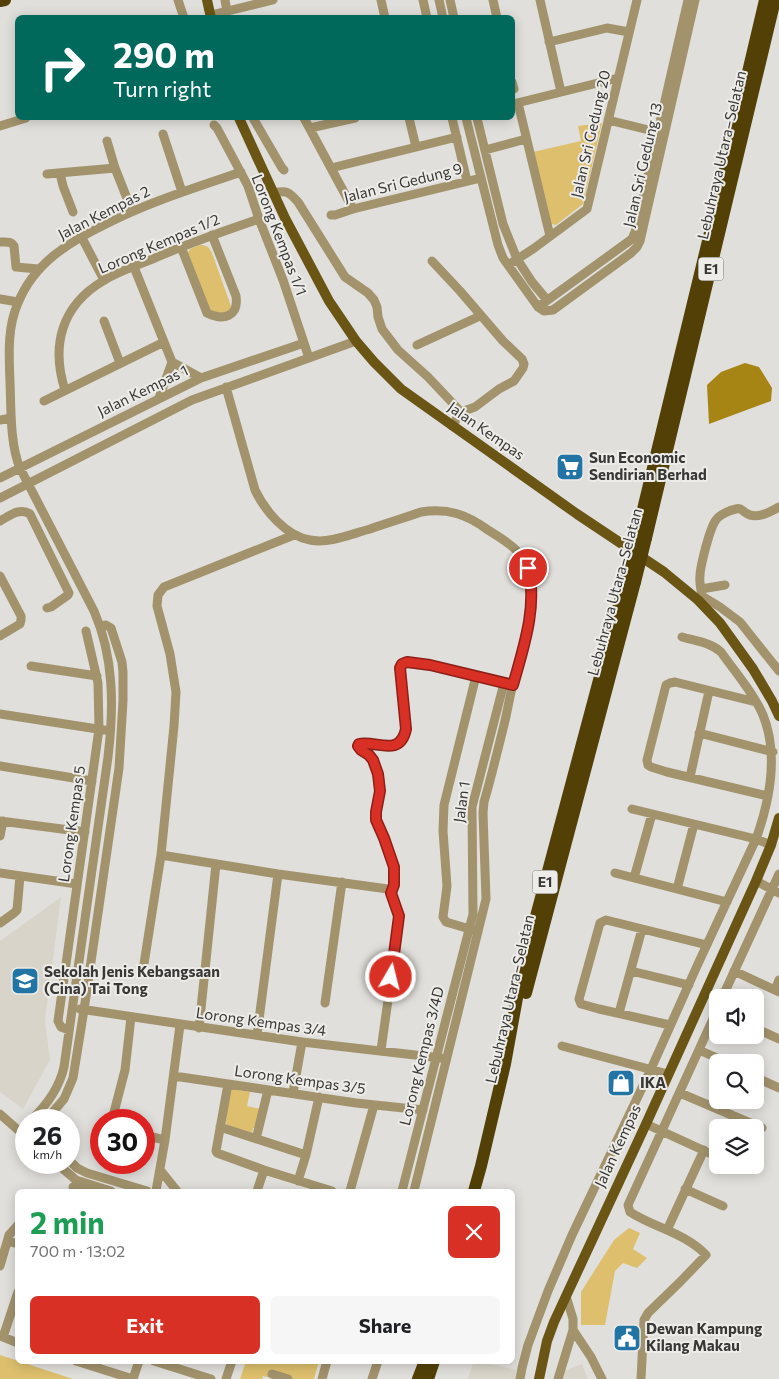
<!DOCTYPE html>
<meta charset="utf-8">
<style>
:root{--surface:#fff;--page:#f6f6f6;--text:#202124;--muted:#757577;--accent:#d93025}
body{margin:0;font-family:Commissioner,sans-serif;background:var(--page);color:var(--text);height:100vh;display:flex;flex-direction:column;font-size:19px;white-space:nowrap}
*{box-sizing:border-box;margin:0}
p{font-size:16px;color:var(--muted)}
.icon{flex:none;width:28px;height:28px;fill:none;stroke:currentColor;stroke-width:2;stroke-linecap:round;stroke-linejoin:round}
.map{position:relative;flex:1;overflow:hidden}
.details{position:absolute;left:15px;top:1189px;width:500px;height:175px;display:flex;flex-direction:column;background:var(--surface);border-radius:8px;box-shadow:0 2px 12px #0003}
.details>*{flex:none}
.top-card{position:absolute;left:15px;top:15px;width:500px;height:105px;border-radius:8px;box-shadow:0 2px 12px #0003;background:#00695c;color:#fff;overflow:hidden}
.fabs{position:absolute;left:709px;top:989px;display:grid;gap:10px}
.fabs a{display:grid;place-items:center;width:55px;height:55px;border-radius:8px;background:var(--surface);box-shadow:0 2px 12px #0003;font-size:25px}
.speed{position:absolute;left:15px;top:1109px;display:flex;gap:10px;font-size:25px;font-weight:700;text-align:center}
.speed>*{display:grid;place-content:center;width:65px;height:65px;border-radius:50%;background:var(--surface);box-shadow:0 2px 12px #0003;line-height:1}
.speed small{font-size:12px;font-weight:400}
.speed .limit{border:8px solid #d22;background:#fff;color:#111}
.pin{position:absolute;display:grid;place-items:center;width:42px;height:42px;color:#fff;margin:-21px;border:2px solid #fff;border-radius:50%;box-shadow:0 1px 5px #0007}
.me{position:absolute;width:55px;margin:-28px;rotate:8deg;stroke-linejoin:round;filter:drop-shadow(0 0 4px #0008)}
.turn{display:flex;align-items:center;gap:18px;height:105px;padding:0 15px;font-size:22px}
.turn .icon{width:65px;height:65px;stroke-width:2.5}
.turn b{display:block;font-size:35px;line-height:42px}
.round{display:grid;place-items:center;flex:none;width:52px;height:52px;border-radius:8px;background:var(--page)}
.overview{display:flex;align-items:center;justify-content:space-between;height:85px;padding:0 15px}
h1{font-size:30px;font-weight:700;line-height:38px;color:#1e9e55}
.cta{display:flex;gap:10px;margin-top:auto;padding:10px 15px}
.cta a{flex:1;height:58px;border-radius:8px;background:var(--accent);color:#fff;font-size:20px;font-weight:700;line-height:58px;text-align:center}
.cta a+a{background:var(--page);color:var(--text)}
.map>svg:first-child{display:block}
</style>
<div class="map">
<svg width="779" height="1379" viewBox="0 0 779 1379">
<rect width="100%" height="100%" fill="#e0dfdb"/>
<path fill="#d9d4c9" d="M61,897L45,1021L50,1060L23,1109L0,1092V941Z
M474,1361L518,1370L516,1379H468Z
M582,1364L588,1379H561V1372Z"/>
<path fill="#ddbf6d" d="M602,123L583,204L556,225L551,224L533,152L581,141L578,126Z
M200,245C207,245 209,247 212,253L231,306L228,315L209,312L187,254L190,249Z
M233,1089L250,1092L247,1106L261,1109L256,1128H253L252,1133L227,1125L226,1123L228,1093Z
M629,1228L640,1233L633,1249L647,1258L637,1268L623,1263L615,1271L605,1325H581V1292L614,1240Z
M0,1355L73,1379H0Z
M246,1361H319L314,1379H275L263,1376L262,1379H240Z"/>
<path fill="#a68515" d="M745,363L759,367L772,388L771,401L709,424L707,385L721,372Z"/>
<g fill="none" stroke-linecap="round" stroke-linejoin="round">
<path stroke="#a2936d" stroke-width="9" d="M178,0L184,18
M225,0L228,18
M381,0L385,18
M423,0L427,18
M439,0L443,18
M450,0L454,18
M493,0L497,18
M540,0L561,92
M211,15L273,0
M549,42L607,28L629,32
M512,82L514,89
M518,103L550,236
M513,104L618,78
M253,118L282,168L284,170
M304,118L353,209
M409,118L416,147
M452,118L467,181
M466,118L498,245L503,258L538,307L544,311L553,310L631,253L637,247L640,241L695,0
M477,118L503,224L517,259L532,282L547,300
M608,120L657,132
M214,125L217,128L248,186L259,219L283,280L309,358
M0,126L26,118
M310,128L355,118
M163,134L182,192
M107,141L115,168L132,211
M485,150L526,139
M331,168L457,137
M60,173L63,186L73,212
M47,174L115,168
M274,193C287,190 289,192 298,202L345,277L368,293L374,300L377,307L378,317L382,329L398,350L428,377L461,412
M331,215H335L353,209L481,178
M81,236L104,280
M0,242C6,242 11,241 14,246L16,267L38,269
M181,247L207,313C223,321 239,317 236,296L212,235
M432,261L460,291L503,341L522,359L524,364L523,368L514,381L499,389L475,407L461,412L452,426
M508,265L533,249L587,209L637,0
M134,267L172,362L201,378
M0,299L18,302
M538,307L632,239L635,232L688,0
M104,321L120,363
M417,345L480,316
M226,387L255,490C265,511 286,536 310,540C329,544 351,534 370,529C387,523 404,518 421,512C448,508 466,514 488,530C504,540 522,550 528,569C540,602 522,651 513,684C509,699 507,714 503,729C497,753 491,778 484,802L483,813L486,899L414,1191
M65,390C51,346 61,306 103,281C118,271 138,265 155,258C189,243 224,231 259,219
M159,398L172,362
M44,401L164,342
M0,420L11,418
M0,478L201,378L304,343
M0,498L192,400L356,341
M0,521C9,516 20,507 30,514L69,593L68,595L51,607L47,608
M0,576L21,616V620L20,624L0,636
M701,589L725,585
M702,596C701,589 699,583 700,576C700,567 710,527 716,520C719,515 730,510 736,509C741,507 742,511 746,513C756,520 770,512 779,507
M702,596L720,607L740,622L779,671
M31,666L97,676
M756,702L675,682L670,683L666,685L647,760L648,765L651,767L667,772L768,796
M0,714L104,730
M699,733L773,752
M0,766L92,781
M690,777L709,691
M632,809L756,839L771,845
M0,821L85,832
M0,836L3,821
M161,855L278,874L388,889C394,897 399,911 399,922L381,1050
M0,873L77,884
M615,873L727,902
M634,878L652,814
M756,881L779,893
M677,889L694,824
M391,893C399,875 391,855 384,837C381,831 377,825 376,819C375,812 378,806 379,800C381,789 381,779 377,769C372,754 364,756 358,746L359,744C376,740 401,758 406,729L400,668L402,664C421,659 456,671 476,676
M0,923L14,913L17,910L20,876
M473,930L446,922L443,917L447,886L443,831L444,805L476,676L508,684
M144,964L161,855L174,726L176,692L170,654L157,606L158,595L164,587L294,535
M631,971L689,985
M734,971L779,992
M775,990L779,980
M722,998L779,874
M325,1003L342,882
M80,1009L302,1042L441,1058
M619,1013L642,929
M670,1025L599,1009L581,1004L579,999L600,923L606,920L707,945
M199,1028L216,864
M755,1028L779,1039
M69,1030L61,1027L58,1021L99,729L98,683L86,631
M257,1035L278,874
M562,1046L668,1074
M699,1050L726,1062
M174,1076L356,1103L423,1110
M755,1077L779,1088
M228,1084L216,1151L217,1153L264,1170L332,1191
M293,1093L302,1042
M680,1093L762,1128
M0,1114L26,1137
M31,1120C47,1105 59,1089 64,1067L108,757C114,707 114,657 94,611L20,468C10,445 11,407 10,382C9,355 7,328 18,303C34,263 69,242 106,224C149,202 195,188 241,172
M46,1120L64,1099L73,1078L84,1010L119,768L123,701V672L122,662L111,628L106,625L101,626
M112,1120L125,1070L131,1017
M646,1124L718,1157
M220,1127L306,1155
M144,1135L165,1140
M256,1139L268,1090
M69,1160L77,1168L87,1173L147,1191
M55,1162L76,1180L111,1191
M736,1165L742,1168
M161,1171L177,1191
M298,1181L306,1155L319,1097
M73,1187L86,1191
M685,1189L723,1206
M156,1191L165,1140L180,1025
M257,1191L264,1170
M350,1191L374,1105
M402,1191L473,914L472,807L504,683
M667,1230L704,1150
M8,1241L18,1244
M0,1266L9,1235L18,1225
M573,1330L591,1357L602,1379
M0,1336L18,1343
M3,1337L18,1292
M76,1361L133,1379
M154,1361L211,1379
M272,1374L288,1379
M133,1379L139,1361
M226,1379L232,1361
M322,1379L327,1361
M372,1379L378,1361
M520,1379L522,1368L528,1345L548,1291L572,1235L651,1069L697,966L756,839C770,800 779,755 763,715C753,692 735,672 721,652C710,642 695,641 682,637
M558,1379L573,1330V1319L566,1296
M641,1379L644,1320L648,1313L680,1282L706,1255C687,1234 653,1227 630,1212L628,1205L718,1008"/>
<path stroke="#6a5515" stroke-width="10" d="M207,0L211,18
M239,118L285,218L329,301L356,341L374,362L401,389L577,514L664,572L698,600L720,623L753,669L772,701L779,716
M539,1379L547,1341L554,1322L646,1124L756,881L771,845L779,818"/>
<path stroke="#524006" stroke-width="12" d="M0,1L5,0
M638,530L715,212L765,0
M646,538L775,0
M526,993L635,582
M474,1191L481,1166L505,1064L523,965L627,575
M418,1379L425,1361
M428,1379L434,1361"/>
<path stroke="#524006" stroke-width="12" d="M627,575L638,530
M635,582L646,538"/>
</g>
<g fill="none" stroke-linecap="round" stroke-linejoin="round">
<defs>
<path id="route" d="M391,977L399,916L391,893L394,885V867L384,838L376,820V812L380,791L378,774L373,760L369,755L361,750L358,746L359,744C376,740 400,758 406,729L400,668L402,664L407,662L430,665L513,685C523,649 538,606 528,568"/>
</defs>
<use href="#route" stroke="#8d1f18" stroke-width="12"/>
<use href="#route" stroke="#d93025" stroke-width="9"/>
</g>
<defs>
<symbol id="supermarket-square" viewBox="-11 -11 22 22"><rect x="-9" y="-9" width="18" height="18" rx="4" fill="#2174a4" stroke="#edece8"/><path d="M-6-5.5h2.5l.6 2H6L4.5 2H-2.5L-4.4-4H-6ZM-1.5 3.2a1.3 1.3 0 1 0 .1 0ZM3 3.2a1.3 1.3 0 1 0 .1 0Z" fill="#fff"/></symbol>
<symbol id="school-square" viewBox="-11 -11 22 22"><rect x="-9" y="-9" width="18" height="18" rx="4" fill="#2174a4" stroke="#edece8"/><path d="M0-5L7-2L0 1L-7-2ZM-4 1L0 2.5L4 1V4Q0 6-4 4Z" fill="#fff"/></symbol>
<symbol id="shop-square" viewBox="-11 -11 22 22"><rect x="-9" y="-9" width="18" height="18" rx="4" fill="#2174a4" stroke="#edece8"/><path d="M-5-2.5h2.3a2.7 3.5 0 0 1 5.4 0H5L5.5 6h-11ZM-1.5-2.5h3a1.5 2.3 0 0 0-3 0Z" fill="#fff"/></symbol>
<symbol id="civic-square" viewBox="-11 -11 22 22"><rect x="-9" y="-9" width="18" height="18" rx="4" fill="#2174a4" stroke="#edece8"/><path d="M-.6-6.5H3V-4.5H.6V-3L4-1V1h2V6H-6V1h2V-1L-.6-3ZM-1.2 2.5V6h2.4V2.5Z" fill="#fff"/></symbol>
</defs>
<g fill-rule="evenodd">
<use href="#supermarket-square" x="554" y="451" width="32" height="32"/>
<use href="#school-square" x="9" y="965" width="32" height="32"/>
<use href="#shop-square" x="605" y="1067" width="32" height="32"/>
<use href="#civic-square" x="611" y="1322" width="32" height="32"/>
</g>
<g text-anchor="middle" stroke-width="4" stroke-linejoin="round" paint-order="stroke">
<g fill="#edece8" stroke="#6f6e6c" stroke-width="1">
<rect x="698.5" y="257.5" width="25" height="23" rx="4"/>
<rect x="532.5" y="870.5" width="25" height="23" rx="4"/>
</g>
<g font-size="14" font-weight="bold" fill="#393837">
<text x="711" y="274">E1</text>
<text x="545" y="887">E1</text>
</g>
<g font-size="15" fill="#393837" stroke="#edece8">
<text transform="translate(591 134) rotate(-77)" y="5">Jalan Sri Gedung 20</text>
<text transform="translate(722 155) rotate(-77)" y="5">Lebuhraya Utara–Selatan</text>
<text transform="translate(643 165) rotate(-77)" y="5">Jalan Sri Gedung 13</text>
<text transform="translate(403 183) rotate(-14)" y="5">Jalan Sri Gedung 9</text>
<text transform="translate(104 213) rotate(-27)" y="5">Jalan Kempas 2</text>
<text transform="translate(279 235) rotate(69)" y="5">Lorong Kempas 1/1</text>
<text transform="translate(159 244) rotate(-23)" y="5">Lorong Kempas 1/2</text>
<text transform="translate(143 391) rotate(-26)" y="5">Jalan Kempas 1</text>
<text transform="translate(486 431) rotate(35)" y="5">Jalan Kempas</text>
<text transform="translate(615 592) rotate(-75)" y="5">Lebuhraya Utara–Selatan</text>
<text transform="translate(462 802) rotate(-82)" y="5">Jalan 1</text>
<text transform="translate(72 824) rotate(-82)" y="5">Lorong Kempas 5</text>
<text transform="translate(510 999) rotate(-77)" y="5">Lebuhraya Utara–Selatan</text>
<text transform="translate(261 1022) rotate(8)" y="5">Lorong Kempas 3/4</text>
<text transform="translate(422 1056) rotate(-76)" y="5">Lorong Kempas 3/4D</text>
<text transform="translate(300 1080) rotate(8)" y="5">Lorong Kempas 3/5</text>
<text transform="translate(618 1146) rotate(-65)" y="5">Jalan Kempas</text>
</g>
<g font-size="15" font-weight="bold" fill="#393837" stroke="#edece8" text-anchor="start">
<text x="589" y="463">Sun Economic<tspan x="589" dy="17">Sendirian Berhad</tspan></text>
<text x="44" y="977">Sekolah Jenis Kebangsaan<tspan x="44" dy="17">(Cina) Tai Tong</tspan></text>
<text x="640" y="1088">IKA</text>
<text x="646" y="1334">Dewan Kampung<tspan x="646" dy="17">Kilang Makau</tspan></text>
</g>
</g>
</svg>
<div class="fabs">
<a><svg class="icon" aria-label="sound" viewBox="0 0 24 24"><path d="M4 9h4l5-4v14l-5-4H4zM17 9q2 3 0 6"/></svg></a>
<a><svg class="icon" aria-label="search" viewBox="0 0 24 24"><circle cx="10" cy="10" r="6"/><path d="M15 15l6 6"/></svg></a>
<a><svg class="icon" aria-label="layers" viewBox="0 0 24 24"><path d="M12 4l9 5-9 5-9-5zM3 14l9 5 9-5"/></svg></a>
</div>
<div class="speed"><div>26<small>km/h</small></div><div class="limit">30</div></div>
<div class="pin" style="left:528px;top:568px;background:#d93025"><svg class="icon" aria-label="arrive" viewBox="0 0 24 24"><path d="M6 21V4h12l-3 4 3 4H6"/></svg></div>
<svg class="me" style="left:391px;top:977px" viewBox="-20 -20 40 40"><circle r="17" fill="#d93025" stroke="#fff" stroke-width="3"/><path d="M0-11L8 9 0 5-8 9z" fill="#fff"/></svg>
<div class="top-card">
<div class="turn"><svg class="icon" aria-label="right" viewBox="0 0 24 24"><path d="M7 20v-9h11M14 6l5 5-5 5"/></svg><div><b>290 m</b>Turn right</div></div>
</div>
<section class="details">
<div class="overview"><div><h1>2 min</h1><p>700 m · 13:02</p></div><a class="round" style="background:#d93025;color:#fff"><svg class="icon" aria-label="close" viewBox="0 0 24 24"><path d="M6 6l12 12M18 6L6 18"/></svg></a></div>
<div class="cta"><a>Exit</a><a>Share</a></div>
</section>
</div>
